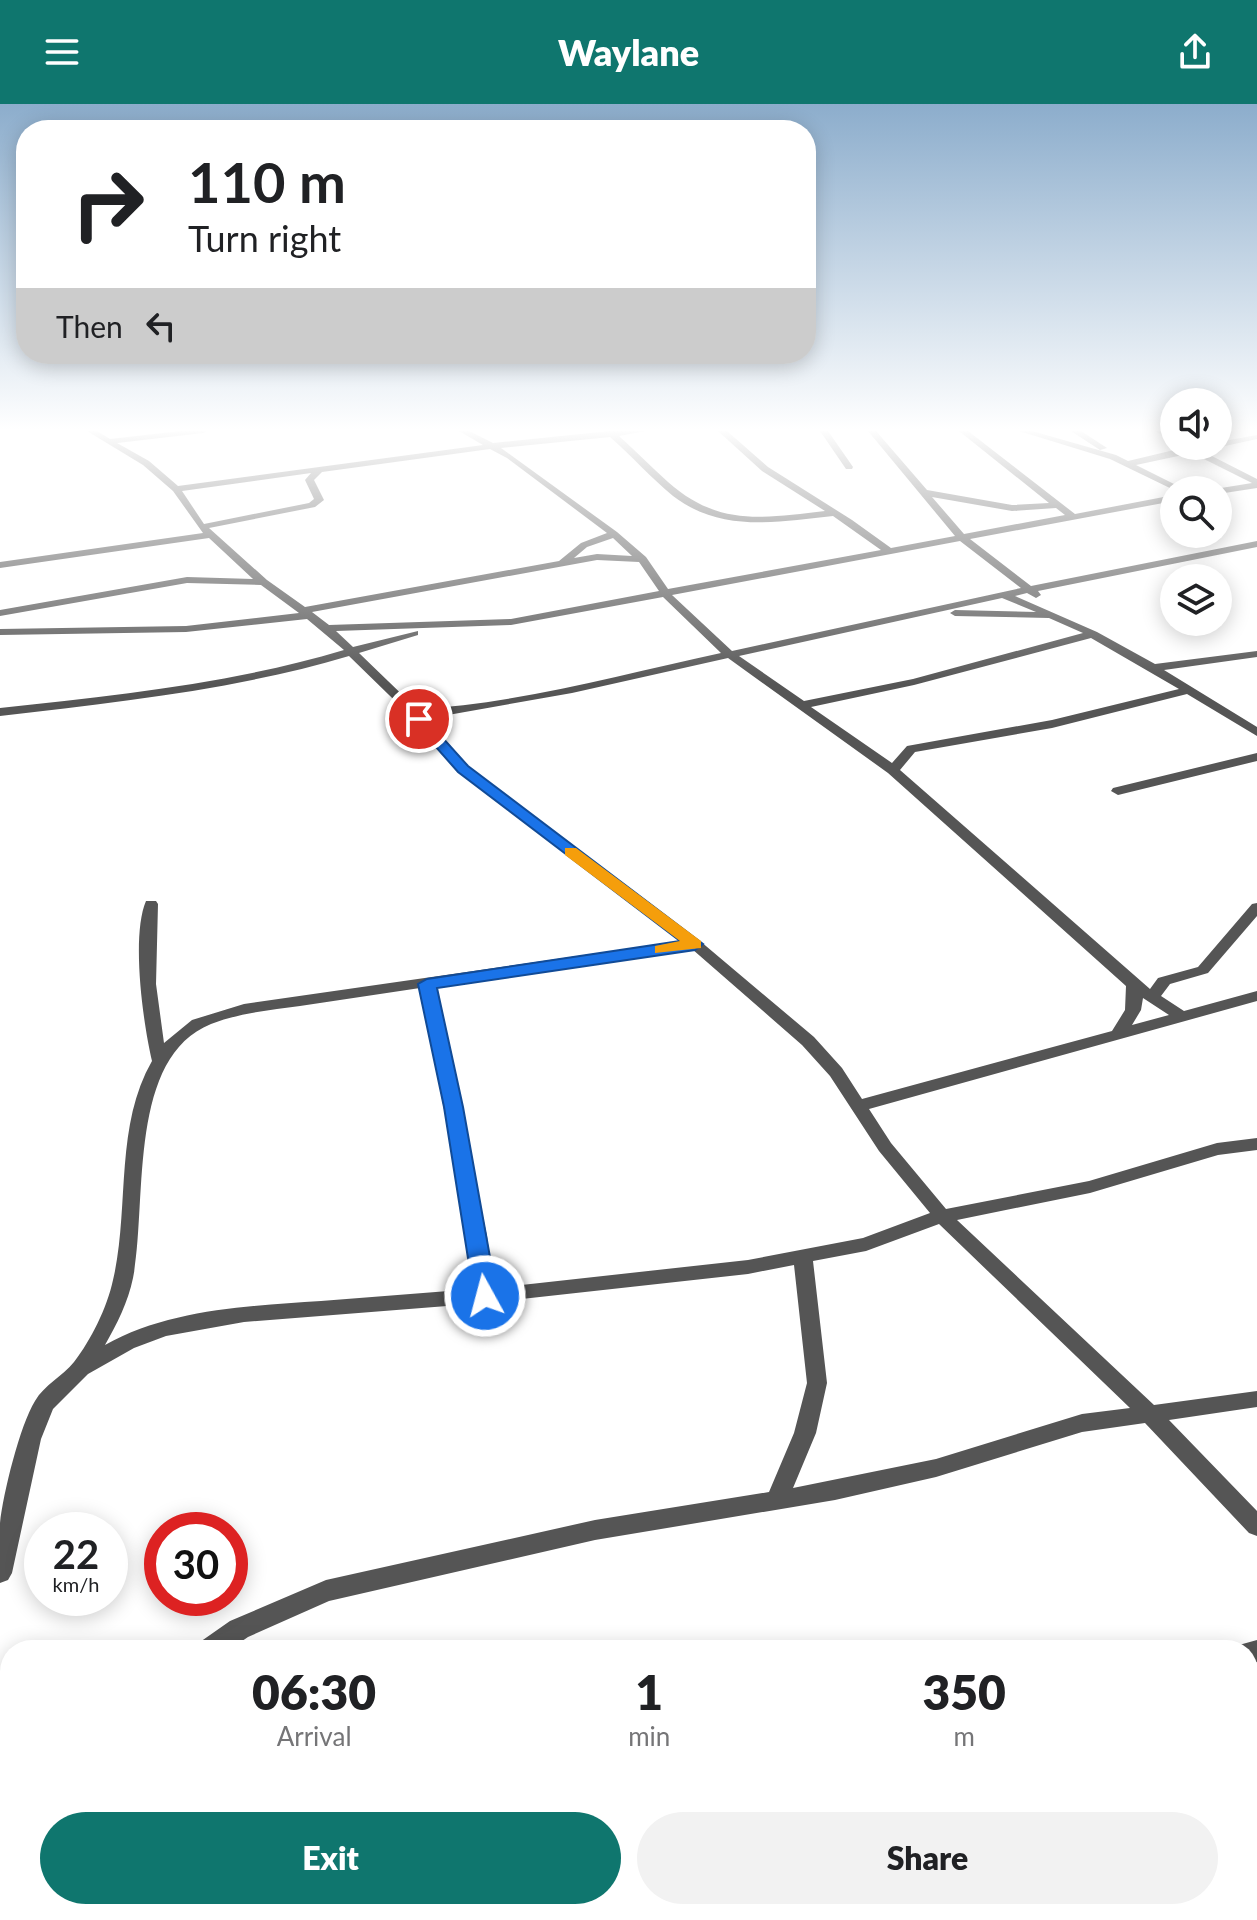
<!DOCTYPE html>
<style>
:root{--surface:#fff;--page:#f2f2f2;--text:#202124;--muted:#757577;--accent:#0f766e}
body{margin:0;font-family:Lato,sans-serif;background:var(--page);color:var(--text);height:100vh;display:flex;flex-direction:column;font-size:30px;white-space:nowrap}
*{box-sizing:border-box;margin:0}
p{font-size:26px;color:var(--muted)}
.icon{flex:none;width:44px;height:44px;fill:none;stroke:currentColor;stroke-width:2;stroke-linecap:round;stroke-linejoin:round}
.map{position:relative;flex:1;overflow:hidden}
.drawer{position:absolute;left:0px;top:1536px;width:1258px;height:280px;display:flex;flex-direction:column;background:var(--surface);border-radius:32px 32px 0 0;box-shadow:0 4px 20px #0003}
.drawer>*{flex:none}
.banner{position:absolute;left:16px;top:16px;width:800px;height:244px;border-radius:32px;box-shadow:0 4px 20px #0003;background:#fff;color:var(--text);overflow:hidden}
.fabs{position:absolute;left:1160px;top:284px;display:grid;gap:16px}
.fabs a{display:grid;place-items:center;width:72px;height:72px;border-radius:50%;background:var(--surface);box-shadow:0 4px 20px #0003;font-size:40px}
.speed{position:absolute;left:24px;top:1408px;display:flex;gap:16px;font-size:40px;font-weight:700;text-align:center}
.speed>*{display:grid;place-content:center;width:104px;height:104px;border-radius:50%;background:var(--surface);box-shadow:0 4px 20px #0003;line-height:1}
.speed small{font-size:20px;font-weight:400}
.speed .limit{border:12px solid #d22;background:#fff;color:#111}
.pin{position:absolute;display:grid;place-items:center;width:68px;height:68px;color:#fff;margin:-34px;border:4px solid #fff;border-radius:50%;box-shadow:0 2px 8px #0007}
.me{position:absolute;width:88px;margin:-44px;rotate:353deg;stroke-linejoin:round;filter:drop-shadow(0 0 6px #0008)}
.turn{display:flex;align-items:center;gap:28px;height:168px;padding:0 40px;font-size:36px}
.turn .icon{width:104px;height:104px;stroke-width:2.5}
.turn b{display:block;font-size:56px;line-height:68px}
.then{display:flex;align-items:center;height:76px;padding:0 40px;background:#0003;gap:16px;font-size:30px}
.eta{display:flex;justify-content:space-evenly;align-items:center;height:136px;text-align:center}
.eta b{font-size:48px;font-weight:800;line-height:56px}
.cta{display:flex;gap:16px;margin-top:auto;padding:16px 40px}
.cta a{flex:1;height:92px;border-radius:48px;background:var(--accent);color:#fff;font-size:32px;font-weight:800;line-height:92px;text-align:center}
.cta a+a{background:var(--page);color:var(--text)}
header{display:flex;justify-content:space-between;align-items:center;height:104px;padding:0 40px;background:var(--accent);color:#fff;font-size:36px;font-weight:800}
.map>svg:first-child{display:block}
</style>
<header><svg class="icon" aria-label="menu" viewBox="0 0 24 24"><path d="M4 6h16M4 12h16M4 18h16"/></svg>Waylane<svg class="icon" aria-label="share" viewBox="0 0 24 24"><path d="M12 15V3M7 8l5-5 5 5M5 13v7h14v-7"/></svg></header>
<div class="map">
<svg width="1257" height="1816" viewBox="0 0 1257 1816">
<rect width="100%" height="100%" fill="#fff"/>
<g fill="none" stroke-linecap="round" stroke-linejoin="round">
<path fill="#555" fill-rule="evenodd" d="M87,327H97L110,335L181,327H207L203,329L117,339L149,357L178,382L483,341L459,327H469L493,339L610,327H646L619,332C636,347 651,363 668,378C719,423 763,414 825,407L762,367L718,327H727L768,363L852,416L891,444L955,432L868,327H876L927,386L1012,401L1049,399L959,327H968L1075,410L1174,391V397L970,435L1031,482L1257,437V443L1038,487L1041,491L1036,494L1027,489L1015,492L1097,528L1155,560L1257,547V553L1164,566L1257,623V632L1187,590L1052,624L915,648L900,666L1150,885L1158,874L1198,863L1252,800L1257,799V812L1208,869L1170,880L1161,892L1184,907L1257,887V897L869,1005L891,1039L946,1105L1089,1077L1217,1039L1257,1034V1046L1218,1051L1090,1089L957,1116L1154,1301L1257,1287V1303L1169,1316L1257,1407V1432L1249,1429L1145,1319L1082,1328L936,1373L835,1396L595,1436L329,1497L248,1533L229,1546H197L200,1538L230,1517L326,1476L595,1416L769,1388L794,1329L807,1279L794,1161L748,1170L485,1199L244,1218L166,1232L134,1244L88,1270L53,1305L41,1335L12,1469L8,1476L0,1479C0,1459 0,1438 0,1419C3,1390 20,1321 35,1297C44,1281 63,1272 74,1258C91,1236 107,1204 113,1176C130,1105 114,1023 152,957C143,919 131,832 146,797H156L158,800L156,880L164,939L192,916L244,900L682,837L458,668L428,629L349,552C235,586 118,598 0,612V604C116,591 231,580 344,546L307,515L186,528L0,531V525L186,522L299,509L261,481L187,479L0,512V506L187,473L253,475L209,434L0,464V458L203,429L173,387L143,361ZM610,333C632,352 651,374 673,392C721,429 777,418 833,412L881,446L668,485L646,453L617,428L501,344ZM490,345L507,354L607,429L581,439L559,457L305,503L267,476L209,424L315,403L324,396L314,376L322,368ZM311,369L305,376L314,395L309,399L204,420L182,387ZM932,393L1012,407L1056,404L1065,411L964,430ZM613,434L632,452L597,450L574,454L587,443ZM960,437L1021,484L732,547L672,491ZM597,456L639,458L659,487L511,515L329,521L312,508ZM663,493L721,549C623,570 517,600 417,605L359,549L418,531V527L353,543L336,527L511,521ZM1002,494L1036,508L955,506L950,509L955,512L1049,514L1083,529L913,575L804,597L739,552ZM1091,534L1179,585L1052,616L907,642L892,659L811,603L914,581ZM728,554L888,669L1126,882L1125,906L1112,927L862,995L842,964L814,933L700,837L468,662L424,612L448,611L572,589ZM692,845L802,941L830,972L879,1047L930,1109L863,1134L748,1156L494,1184L487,1132L435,882ZM420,884L469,1132L474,1185C423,1189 372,1193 321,1197C249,1202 169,1205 105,1241C117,1220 128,1198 133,1174C148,1100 126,954 211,920C239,909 270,906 300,902C340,896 380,890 420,884ZM1143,894L1169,911L1132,921L1141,906ZM939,1120L1130,1304L1082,1310L936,1355L793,1384L816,1329L827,1279L813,1157L866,1147Z
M820,327H828L853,363L852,365H846Z
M1019,327H1032L1116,351L1128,357L1191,342H1218V338L1257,331V335L1202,347L1257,375V384L1218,390V386L1215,385L1252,379L1192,349L1136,361L1186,386H1174L1110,355Z
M1071,327H1081L1107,344L1100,346Z
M1155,327H1165L1174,332V338Z
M1257,649V657L1118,691L1111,687L1113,684Z
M1257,1536V1558L1248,1560V1546H1237L1239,1541Z
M10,1670V1696L0,1699V1673Z
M1248,1769H1257V1797H1248Z
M0,1786L10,1788V1806H114L118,1816L0,1814Z
M546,1806H716L712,1816H542Z"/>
</g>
<linearGradient id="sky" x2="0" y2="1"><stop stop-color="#8cadcc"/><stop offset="0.56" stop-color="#fff"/><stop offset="1" stop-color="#fff" stop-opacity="0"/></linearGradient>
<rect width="1257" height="581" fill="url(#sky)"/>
<path fill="#1a73e8" stroke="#114b97" stroke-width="2" d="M414,612H423L468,662L703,840L695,846L437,884L463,1003L497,1192L485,1200L474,1192L444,1003L418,880L427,875L680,837L458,668L414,618Z"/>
<path fill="#f59e0b" d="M565,744H576L701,837V844L655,849V842L680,837L565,751Z"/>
</svg>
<div class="fabs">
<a><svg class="icon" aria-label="sound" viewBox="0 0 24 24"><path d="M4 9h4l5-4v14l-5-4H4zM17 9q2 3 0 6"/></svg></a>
<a><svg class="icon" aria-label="search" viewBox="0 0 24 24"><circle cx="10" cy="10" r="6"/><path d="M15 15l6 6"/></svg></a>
<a><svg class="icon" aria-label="layers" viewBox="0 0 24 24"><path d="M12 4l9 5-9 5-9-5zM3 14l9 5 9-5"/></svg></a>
</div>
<div class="speed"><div>22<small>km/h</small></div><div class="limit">30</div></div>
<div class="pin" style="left:419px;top:615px;background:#d93025"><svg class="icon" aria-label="arrive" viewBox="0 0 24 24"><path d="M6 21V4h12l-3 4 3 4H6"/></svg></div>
<svg class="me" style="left:485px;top:1192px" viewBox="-20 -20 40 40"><circle r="17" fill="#1a73e8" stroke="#fff" stroke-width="3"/><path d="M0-11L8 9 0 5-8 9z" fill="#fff"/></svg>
<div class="banner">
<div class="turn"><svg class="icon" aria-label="right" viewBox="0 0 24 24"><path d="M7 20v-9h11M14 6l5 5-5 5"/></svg><div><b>110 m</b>Turn right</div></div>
<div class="then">Then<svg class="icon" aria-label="left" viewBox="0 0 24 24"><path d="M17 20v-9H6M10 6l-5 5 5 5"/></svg></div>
</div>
<section class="drawer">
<div class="eta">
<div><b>06:30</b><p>Arrival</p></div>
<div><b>1</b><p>min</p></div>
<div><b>350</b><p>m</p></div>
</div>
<div class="cta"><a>Exit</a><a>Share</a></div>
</section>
</div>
